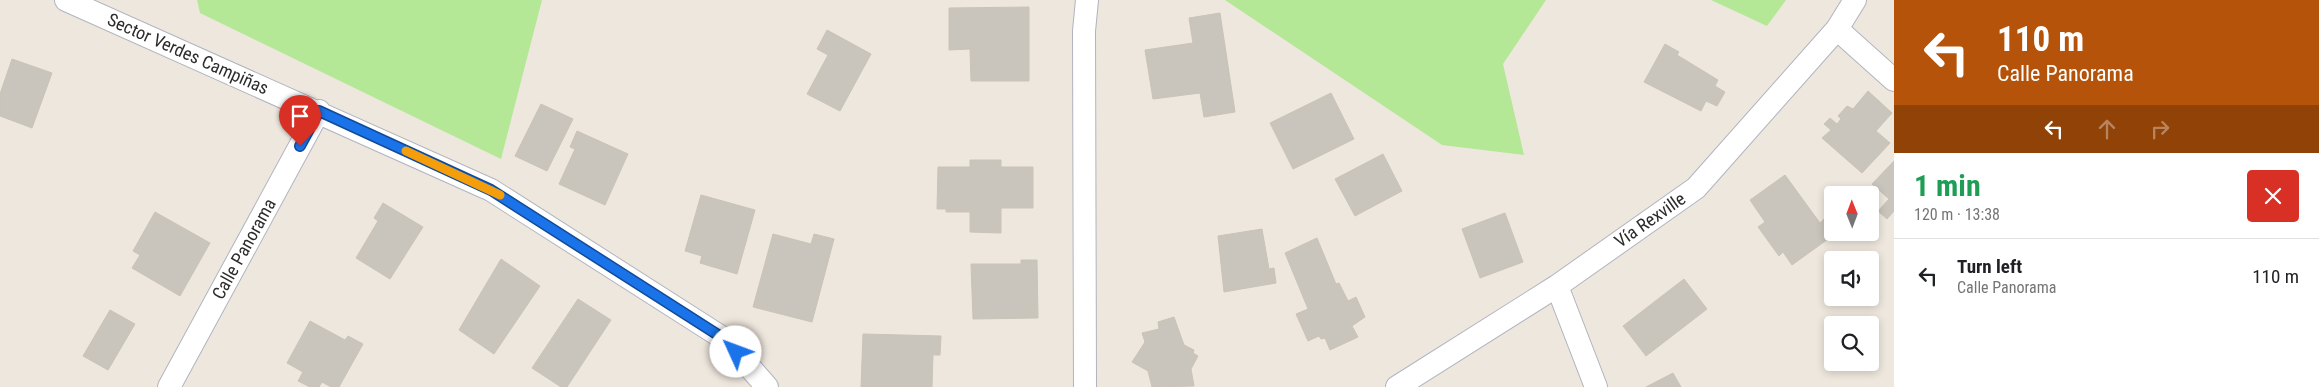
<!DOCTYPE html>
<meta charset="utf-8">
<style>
:root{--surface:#fff;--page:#f2f2f2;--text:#202124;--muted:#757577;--line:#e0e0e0}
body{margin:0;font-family:"Roboto Condensed",sans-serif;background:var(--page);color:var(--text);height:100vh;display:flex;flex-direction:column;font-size:19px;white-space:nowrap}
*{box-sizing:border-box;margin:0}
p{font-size:16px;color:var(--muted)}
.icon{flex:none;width:28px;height:28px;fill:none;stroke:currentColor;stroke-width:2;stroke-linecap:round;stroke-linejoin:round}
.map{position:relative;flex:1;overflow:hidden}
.side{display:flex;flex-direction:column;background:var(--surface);width:425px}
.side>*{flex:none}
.hud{background:#b45309;color:#fff;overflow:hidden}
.needle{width:32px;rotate:359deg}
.buttons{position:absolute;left:1824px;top:186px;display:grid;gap:10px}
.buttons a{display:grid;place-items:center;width:55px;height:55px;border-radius:5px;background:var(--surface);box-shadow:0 2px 8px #0003;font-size:25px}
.pin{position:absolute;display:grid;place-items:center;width:42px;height:42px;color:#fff;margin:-51px -21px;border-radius:50% 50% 50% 0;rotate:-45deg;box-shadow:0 0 5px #0007}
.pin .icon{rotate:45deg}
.me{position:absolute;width:55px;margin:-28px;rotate:313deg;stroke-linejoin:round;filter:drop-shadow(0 0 4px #0008)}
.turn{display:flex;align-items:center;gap:18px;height:105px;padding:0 20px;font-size:22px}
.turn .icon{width:65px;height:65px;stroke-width:2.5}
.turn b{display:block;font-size:35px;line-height:42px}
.lanes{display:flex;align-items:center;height:48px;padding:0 20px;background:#0003;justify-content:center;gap:25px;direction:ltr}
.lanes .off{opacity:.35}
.round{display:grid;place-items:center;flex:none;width:52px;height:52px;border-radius:5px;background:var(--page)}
.summary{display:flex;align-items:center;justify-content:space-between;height:85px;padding:0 20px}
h1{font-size:30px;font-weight:700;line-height:38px;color:#1e9e55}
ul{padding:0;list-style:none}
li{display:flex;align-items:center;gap:15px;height:75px;padding:0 20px;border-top:1px solid var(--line)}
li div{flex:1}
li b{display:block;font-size:19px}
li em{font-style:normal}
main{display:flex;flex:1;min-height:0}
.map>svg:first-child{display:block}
</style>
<main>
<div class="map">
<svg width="1894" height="387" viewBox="0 0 1894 387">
<rect width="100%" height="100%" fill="#eee7dd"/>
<path fill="#b4e896" d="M197,0H542L501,159L200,13Z
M1225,0H1546L1503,64L1524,155L1442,145Z
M1711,0H1786L1767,26Z"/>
<path fill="#c9c5bc" stroke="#cac3b7" d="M1029,7V81H971L970,49L949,50V8Z
M1220,13L1235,112L1204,117L1200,93L1153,99L1145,50L1193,43L1189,18Z
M827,30L871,54L840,111L807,94L828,55L817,49Z
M1665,44L1679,52L1677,55L1718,80L1715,86L1725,92L1717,106L1706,101L1701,111L1644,82Z
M12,59L52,73L32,128L0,116V94Z
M1868,91L1892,113L1876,131L1890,143L1862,173L1822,138L1831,130L1824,124L1830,118L1837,124L1841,119L1838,116L1847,106L1853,109Z
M1331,93L1354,139L1293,169L1270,123Z
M541,104L573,119L547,171L515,156Z
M577,131L628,154L605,205L559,184L575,149L570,147Z
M1383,154L1402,191L1355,216L1335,179Z
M970,160H1001V167H1033V208H1001V233L970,232V212H946V209H937L938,167H970Z
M1894,161V211L1887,219L1878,211L1889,199L1872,184Z
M1785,175L1820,223L1824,219L1835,234L1792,265L1783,252L1779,256L1758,227L1765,222L1750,200Z
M701,195L755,210L737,274L700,263L702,256L685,251Z
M383,203L423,227L390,279L356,258L378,221L374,218Z
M155,212L210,243L180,296L132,268L140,255L133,251Z
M1505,213L1523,262L1480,278L1462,229Z
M1262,229L1269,269L1274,268L1276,283L1224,292L1218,236Z
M773,234L811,244L814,234L834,239L812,322L753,307Z
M1317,238L1336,284L1339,283L1348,301L1356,297L1365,317L1352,326L1358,337L1330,350L1325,338L1321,339L1319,336L1308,341L1296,314L1308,309L1285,253Z
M501,259L540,286L494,354L459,330Z
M1021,260H1037L1038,318L973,319L971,264H1021Z
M1684,279L1707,309L1646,356L1623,326Z
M578,299L611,320L567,387H561L532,368Z
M110,310L135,324L108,370L83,356Z
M1174,317L1184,345L1194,350L1193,353L1198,356L1191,369L1194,386L1152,387L1148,371L1132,362L1145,342L1142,333L1159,329L1158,322Z
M310,321L345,340L348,336L363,344L339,387H331L322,382L319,387H310L298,381L303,372L287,363Z
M863,334L941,336L940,355H933L932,387H861Z
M1673,373L1681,387H1646Z"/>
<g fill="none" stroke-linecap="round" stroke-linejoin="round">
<defs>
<path id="minor" d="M66,0L491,190L726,340L767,387
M1837,29L1894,80
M1557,286L1596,387
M169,387L319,111
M1085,387L1084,31L1087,0
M1397,387L1557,286L1696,188L1837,29L1855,0"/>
</defs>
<use href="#minor" stroke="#b1b4c0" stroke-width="24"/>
<use href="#minor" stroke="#fff" stroke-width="22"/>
</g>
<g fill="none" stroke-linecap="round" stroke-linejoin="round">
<defs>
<path id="route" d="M300,146L319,111L491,190L726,340L736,352"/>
</defs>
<use href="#route" stroke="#114b97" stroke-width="12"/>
<use href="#route" stroke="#1a73e8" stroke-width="9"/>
<path stroke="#f59e0b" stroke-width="9" d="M406,151L500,195"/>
</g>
<g text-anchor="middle" stroke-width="4" stroke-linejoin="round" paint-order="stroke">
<g font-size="18" fill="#2c2c2c" stroke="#fff">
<text transform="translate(188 54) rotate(24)" y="6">Sector Verdes Campiñas</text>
<text transform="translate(1650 220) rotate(-35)" y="6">Vía Rexville</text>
<text transform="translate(244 249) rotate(-61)" y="6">Calle Panorama</text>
</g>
</g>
</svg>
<div class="buttons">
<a><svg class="needle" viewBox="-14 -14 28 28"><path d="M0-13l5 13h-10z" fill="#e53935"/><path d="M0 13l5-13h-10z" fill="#757577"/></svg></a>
<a><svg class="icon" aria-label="sound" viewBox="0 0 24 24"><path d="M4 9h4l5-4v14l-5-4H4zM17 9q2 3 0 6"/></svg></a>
<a><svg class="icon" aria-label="search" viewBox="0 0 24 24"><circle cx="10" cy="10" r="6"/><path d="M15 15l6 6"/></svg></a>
</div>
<div class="pin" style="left:300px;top:146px;background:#d93025"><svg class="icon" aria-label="arrive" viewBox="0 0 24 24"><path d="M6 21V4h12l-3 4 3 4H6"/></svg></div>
<svg class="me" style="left:736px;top:352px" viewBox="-20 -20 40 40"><circle r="19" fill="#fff"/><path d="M0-13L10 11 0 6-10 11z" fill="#1a73e8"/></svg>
</div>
<section class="side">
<div class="hud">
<div class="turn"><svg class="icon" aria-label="left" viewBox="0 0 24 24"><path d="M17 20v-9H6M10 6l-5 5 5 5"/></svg><div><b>110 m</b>Calle Panorama</div></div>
<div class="lanes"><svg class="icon" aria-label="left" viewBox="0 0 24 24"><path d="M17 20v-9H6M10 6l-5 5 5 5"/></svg><svg class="icon off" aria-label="ahead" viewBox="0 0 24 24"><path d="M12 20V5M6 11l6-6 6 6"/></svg><svg class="icon off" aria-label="right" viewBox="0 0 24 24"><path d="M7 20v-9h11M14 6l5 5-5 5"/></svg></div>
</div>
<div class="summary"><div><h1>1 min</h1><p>120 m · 13:38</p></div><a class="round" style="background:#d93025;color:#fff"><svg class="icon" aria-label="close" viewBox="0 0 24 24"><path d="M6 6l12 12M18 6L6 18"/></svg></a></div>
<ul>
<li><svg class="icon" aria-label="left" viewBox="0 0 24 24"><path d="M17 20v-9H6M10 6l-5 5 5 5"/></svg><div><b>Turn left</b><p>Calle Panorama</p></div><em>110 m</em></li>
</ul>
</section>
</main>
